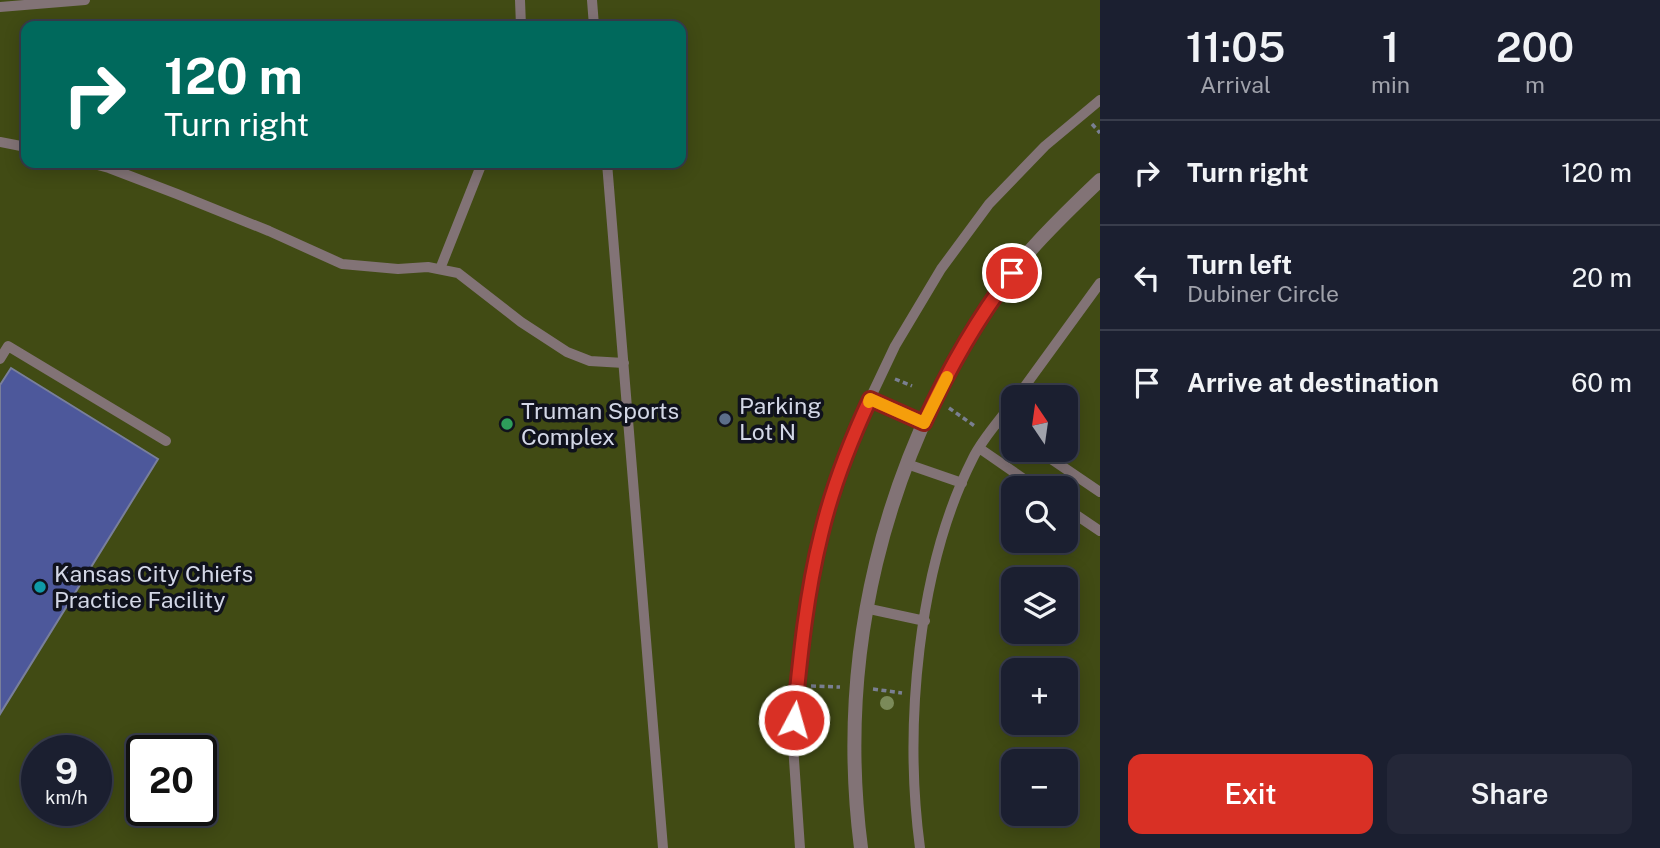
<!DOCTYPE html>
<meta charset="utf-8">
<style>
:root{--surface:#1b1f30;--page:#242738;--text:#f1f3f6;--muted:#a0a2ab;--line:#393d4c;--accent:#d93025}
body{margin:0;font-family:"Public Sans",sans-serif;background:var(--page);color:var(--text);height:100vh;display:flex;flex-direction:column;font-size:26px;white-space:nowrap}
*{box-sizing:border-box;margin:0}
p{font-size:23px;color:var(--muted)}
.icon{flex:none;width:38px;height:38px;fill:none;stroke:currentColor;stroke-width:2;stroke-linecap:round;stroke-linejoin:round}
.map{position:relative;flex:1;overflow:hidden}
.drawer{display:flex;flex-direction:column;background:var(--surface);width:560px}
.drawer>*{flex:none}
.top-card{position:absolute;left:21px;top:21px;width:665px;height:147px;border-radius:14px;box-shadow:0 4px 18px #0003,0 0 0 2px var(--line);background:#00695c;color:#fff;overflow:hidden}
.needle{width:46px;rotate:347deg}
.fabs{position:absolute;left:1001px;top:385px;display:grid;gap:14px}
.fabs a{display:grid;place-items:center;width:77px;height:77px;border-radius:14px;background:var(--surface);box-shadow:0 4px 18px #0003,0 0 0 2px var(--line);font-size:35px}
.speed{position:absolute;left:21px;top:735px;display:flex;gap:14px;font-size:35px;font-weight:700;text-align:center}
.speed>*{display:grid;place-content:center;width:91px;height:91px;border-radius:50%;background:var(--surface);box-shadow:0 4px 18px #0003,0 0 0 2px var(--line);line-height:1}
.speed small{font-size:18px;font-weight:400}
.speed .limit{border:4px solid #111;border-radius:10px;background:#fff;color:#111}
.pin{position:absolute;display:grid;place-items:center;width:60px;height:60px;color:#fff;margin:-30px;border:4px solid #fff;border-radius:50%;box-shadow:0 2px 7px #0007}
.me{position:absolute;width:77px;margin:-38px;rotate:6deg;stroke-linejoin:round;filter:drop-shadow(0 0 5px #0008)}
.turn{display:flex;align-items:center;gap:24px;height:147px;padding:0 28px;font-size:32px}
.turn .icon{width:91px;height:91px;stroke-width:2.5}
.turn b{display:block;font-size:49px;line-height:60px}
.eta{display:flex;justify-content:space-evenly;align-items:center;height:119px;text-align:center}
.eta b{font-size:42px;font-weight:600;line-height:49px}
.primary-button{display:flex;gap:14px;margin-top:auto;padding:14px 28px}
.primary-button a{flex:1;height:80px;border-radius:14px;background:var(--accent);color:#fff;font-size:28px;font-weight:600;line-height:80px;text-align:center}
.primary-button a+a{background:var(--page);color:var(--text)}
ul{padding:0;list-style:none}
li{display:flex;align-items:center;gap:21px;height:105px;padding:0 28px;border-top:2px solid var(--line)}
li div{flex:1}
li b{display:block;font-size:26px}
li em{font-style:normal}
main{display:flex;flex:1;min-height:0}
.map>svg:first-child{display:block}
</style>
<main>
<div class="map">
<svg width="1100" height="848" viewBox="0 0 1100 848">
<rect width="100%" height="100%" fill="#242940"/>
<path fill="#414b14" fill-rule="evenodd" d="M0,0H1100V848H0ZM26,26H681V163H26ZM1013,397H1066V450H1013ZM1013,488H1066V541H1013ZM1013,579H1066V632H1013ZM1013,670H1066V723H1013ZM37,751H96V810H37ZM142,751H201V810H142ZM1013,761H1066V814H1013Z"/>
<path fill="#4d589b" stroke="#797f9b" stroke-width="2" d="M11,368L158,459L0,714V385Z"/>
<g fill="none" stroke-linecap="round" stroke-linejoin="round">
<path stroke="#7a7f92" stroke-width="3.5" stroke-dasharray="5 3.5" stroke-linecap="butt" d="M1092,124L1100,133
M895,379L912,386
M949,408L976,427
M811,686L840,687
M873,689L902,693"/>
<path stroke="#827376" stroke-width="10" d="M520,0L521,26
M592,0L594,26
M0,7L85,0
M0,142L26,147
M90,163L109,168L177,194L269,231L342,264L398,269L428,267L458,273L521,322L567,352L590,361L624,363
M607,163L663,848
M440,269L482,163
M0,359L8,346L166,441
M1017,397L1100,283
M870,399L924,423
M998,422L1013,432
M979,448L1037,488
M1038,450L1100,492
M907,464L962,483
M1066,508L1100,531
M865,608L925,621
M800,848L793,745L802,644L821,535L849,443L895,346L941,269L989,204L1045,146L1100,100
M920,848C904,728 917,568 973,458C983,438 1000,420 1013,402"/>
<path stroke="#827376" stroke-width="14" d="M861,848C836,654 883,465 990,302C1020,257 1061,217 1100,180"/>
</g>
<circle fill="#7b8a59" cx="887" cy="703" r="7"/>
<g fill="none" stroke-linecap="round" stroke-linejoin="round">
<defs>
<path id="route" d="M794,720C800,659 806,595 821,535C832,488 850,442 870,399L924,423C948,370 977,319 1012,273"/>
</defs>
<use href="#route" stroke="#8d1f18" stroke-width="18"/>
<use href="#route" stroke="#d93025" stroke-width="12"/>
<path stroke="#f59e0b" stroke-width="12" d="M869,402L870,399L924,423L947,377"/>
</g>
<circle fill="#5c6f8a" stroke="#10121d" stroke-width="2.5" cx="725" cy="419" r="7"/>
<circle fill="#2e9e5b" stroke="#10121d" stroke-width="2.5" cx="507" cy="424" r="7"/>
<circle fill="#0f9aa8" stroke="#10121d" stroke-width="2.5" cx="40" cy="587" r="7"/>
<g text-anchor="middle" stroke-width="7" stroke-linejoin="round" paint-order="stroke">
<g font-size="23" fill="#d3d7e6" stroke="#10121d" text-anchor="start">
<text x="739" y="414">Parking<tspan x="739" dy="26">Lot N</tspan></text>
<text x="521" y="419">Truman Sports<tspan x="521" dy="26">Complex</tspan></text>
<text x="54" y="582">Kansas City Chiefs<tspan x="54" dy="26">Practice Facility</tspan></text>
</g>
</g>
</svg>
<div class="fabs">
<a><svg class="needle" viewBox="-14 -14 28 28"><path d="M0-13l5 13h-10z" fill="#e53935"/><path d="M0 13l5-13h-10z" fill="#a0a2ab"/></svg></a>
<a><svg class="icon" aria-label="search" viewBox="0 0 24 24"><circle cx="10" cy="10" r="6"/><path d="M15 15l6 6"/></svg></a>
<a><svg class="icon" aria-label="layers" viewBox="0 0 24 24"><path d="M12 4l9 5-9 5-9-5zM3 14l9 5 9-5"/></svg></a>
<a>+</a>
<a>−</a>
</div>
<div class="speed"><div>9<small>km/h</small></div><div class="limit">20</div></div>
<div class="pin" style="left:1012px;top:273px;background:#d93025"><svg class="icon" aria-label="arrive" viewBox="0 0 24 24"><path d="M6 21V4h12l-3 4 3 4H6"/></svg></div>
<svg class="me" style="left:794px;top:720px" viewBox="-20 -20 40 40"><circle r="17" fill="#d93025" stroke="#fff" stroke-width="3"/><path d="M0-11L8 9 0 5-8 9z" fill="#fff"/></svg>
<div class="top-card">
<div class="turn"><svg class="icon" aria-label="right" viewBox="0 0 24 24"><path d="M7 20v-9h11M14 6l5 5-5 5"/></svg><div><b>120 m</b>Turn right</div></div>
</div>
</div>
<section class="drawer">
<div class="eta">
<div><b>11:05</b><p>Arrival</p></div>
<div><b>1</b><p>min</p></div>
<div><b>200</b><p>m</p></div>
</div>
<ul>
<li><svg class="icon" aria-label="right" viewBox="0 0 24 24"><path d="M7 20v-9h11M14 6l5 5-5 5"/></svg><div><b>Turn right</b></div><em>120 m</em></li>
<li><svg class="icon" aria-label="left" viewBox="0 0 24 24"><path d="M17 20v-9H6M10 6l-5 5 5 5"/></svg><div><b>Turn left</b><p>Dubiner Circle</p></div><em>20 m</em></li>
<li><svg class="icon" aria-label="arrive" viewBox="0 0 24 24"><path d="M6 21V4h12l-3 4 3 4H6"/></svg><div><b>Arrive at destination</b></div><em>60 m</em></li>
</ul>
<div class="primary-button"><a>Exit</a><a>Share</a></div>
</section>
</main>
